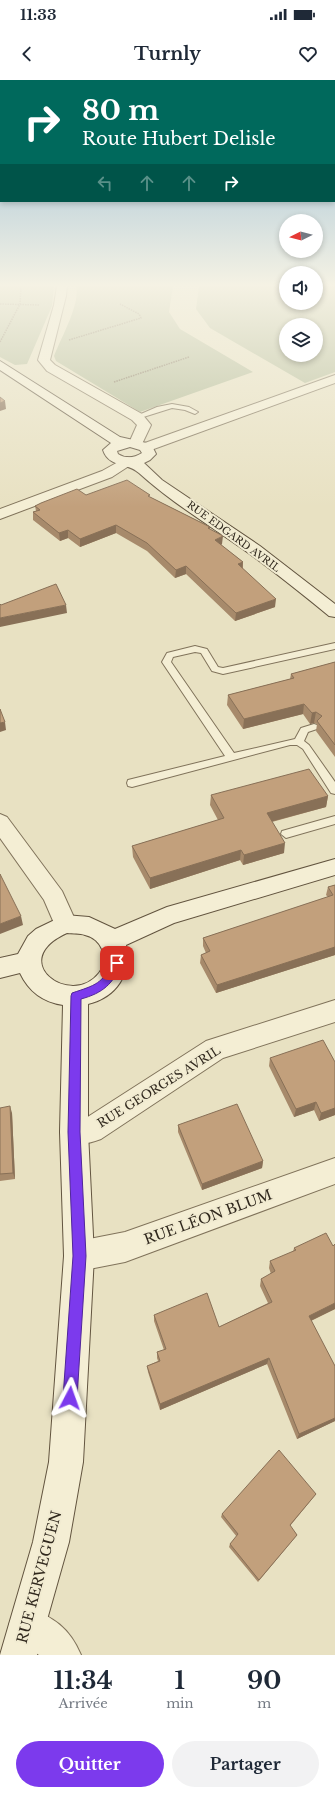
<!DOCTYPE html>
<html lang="fr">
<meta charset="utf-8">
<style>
:root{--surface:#fff;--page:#f2f2f3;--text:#1f2937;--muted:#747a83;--accent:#7c3aed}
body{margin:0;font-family:"Libre Baskerville",serif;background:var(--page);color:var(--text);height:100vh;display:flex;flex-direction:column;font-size:15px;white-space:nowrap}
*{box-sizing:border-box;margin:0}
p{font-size:13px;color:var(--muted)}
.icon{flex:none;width:22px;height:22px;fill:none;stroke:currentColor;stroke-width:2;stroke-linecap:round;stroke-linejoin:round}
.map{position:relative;height:1575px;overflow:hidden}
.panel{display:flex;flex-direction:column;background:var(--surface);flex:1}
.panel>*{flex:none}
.guide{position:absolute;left:0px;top:0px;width:335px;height:122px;box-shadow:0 2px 6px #0003;background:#00695c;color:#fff;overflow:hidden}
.needle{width:26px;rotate:264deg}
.buttons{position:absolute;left:279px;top:134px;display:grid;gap:8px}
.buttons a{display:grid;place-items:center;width:44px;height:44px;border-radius:50%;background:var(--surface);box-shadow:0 2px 6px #0003;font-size:20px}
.pin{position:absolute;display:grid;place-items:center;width:34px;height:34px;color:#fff;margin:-17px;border-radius:8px;box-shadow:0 2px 6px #0006}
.me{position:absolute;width:44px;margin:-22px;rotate:4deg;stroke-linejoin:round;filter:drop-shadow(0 0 3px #0008)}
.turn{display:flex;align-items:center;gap:14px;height:84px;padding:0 16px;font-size:18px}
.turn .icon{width:52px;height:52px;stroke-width:2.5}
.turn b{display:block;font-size:28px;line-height:34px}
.lanes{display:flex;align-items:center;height:38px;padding:0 16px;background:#0003;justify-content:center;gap:20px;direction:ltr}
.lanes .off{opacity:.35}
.eta{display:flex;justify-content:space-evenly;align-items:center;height:68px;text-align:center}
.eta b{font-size:24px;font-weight:700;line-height:28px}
.primary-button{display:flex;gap:8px;margin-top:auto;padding:8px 16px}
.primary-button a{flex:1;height:46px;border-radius:24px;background:var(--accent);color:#fff;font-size:16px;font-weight:700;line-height:46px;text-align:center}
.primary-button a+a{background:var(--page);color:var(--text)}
.status{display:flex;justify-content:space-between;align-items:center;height:28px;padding:0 20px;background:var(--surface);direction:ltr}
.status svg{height:11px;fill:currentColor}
header{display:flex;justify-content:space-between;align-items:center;height:52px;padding:0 16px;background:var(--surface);font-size:18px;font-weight:700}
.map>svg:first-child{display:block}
</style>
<div class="status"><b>11:33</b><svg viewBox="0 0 49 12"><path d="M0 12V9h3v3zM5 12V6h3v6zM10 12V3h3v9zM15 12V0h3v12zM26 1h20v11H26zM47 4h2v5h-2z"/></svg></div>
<header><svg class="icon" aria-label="back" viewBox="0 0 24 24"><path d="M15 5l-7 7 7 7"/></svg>Turnly<svg class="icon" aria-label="heart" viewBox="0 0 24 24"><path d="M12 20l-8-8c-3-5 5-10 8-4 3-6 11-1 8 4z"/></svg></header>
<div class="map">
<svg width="335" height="1575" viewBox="0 0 335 1575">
<rect width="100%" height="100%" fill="#e8e1c2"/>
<path fill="#b2ba96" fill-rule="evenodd" d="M0,206H54L52,226L27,284L15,285L0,277Z
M76,206H173L169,232L180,249L253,292L140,332L56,281L54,276C60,260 81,223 76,206Z
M199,206H286V223H316V206H335V292L305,303L210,248L196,229ZM286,245H316V275H286Z"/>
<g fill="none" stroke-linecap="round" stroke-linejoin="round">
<defs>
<path id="lane" d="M172,324L189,327L198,332L195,334L185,330L172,328L137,339L134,337L157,327Z
M335,563V569L223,594L212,591L201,573L195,572L173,577L171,582L234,673L295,659L301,648L314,644L317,645L319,647L317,649L308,652L304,661L309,665L335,702V714L331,713L303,669L297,665H290L132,707L128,706L127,703L128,700L225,676L162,582L167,573L195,566L207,569L218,587L223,588Z
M335,736V744L286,758L281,754L282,751Z"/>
<path id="street" d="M57,206H67L66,216L50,280L55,285L142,334L151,345L142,364L335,295V303L151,370H141L140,366H131L129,363L137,345L132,340L47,291L38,280L54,225Z
M127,377L132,378L134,381L132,384L112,397L0,439V429L102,391Z
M0,734L7,737L62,811L77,844L73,850L65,853L57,850L44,820L0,758Z
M335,920V942L223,978L101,1059C88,1064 77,1066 64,1061L60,1052L64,1043L74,1039L86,1038L206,961Z
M335,1078V1104L125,1182L79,1191L69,1186L64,1176L69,1166L79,1161L125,1152Z
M27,1527C54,1538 69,1547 81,1575H39L14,1558L9,1545L14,1532Z"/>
<path id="secondary" d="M0,281L120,357L151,364L156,374L150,380L144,383L162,400L260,466L335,524V537L329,536C302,514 275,492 247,472C211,446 172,423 139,393C127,382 109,388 103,370L111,363L0,290ZM130,367L140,370L142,373C134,378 126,379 118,374L117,371Z
M335,779V795L174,843L126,865C132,893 117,917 88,924V1052L94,1176L83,1382L69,1462L37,1575H0L33,1462L49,1382L64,1176L60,1052L63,925C43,922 29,912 20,893L0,898V878L18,874L28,856L36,849L65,835L89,837L115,849L167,827ZM67,853C73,854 80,853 85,855C102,859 110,879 99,893C71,929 5,881 67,853Z"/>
</defs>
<use href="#lane" stroke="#80735b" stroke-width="2"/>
<use href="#street" stroke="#80735b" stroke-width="2"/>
<use href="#secondary" stroke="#62543f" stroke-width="2"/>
<path stroke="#80735b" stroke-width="1.5" stroke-dasharray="1.5 1" stroke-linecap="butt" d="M0,224L40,225
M69,260L141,238L139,234L120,224
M0,262L20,224L21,206
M114,302L189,277"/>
<use href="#lane" fill="#f4eed4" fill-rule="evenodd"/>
<use href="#street" fill="#f4eed4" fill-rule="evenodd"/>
<use href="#secondary" fill="#f4eed4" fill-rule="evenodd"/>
</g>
<path fill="#a78a6b" d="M86,415L150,417L210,447V449L222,464L221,465L243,482V489L275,527L235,541L186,494L175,498L147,471L116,453L80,467L68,458L60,461L33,440V432L36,431L35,426Z
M335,582V677L316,651L317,644L314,643L310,644L303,634L243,649L227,625L228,615L290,599L291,594Z
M211,715L328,716L326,727L272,742L284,773L243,785L240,780L150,809L133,777L132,766L218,740L210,725Z
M335,805V875L216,913L200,883L201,875L206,873L203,866V858L328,817L326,815L328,807Z
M270,978L335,982V1035L319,1041L314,1030L294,1037L269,986Z
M0,1028L12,1033L15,1099L0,1101Z
M178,1045L263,1081L262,1088L202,1110L178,1052Z
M335,1164V1229L311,1241L335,1286V1341L297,1359L267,1284L160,1330L148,1292L147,1286L158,1281L157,1278V1272L164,1270L154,1241V1235L219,1247L268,1223L260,1206L261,1199L271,1194L269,1188L270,1181L293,1172L294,1168L333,1166Z
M316,1414L290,1446L297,1455L258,1502L229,1467L230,1464L237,1457L221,1437L222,1434Z"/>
<path fill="#887057" d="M5,321L6,329L0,331V323Z
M116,445V453L80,467V459Z
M68,450V458L60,461L59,453Z
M223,456L222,464L215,468V460Z
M243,482L242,490L238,484Z
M186,486V494L175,498L176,490Z
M276,519L275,527L235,541L236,533Z
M66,525L67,533L0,547V538Z
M304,624L303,634L243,649L244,639Z
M316,632L314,643L310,644L312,633Z
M5,642L6,650L0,652V643Z
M328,716L326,727L266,743L267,733Z
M285,763L284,773L243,785L244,775Z
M241,770L240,780L150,809V798Z
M21,836L23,845L0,854V844Z
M335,867V875L216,913L217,905Z
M316,1022L314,1030L294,1037L296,1029Z
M10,1026L12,1033L15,1099L13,1093Z
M335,1028V1035L319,1041L321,1033Z
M263,1081L262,1088L202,1110V1104Z
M335,1223V1229L306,1243L309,1236Z
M269,1278L267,1284L160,1330V1324Z
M335,1338V1341L297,1359L299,1354Z"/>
<path fill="#c2a07c" stroke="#887057" d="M0,317L5,321L0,323Z
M127,400L150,415L148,416L210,447L208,448L223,456L215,460L243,482L238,484L276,519L236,533L186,486L176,490L147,463L116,445L80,459L68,450L59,453L33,432L40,430L35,426L41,423L77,409L86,415Z
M56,504L66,525L0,538V524L1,525Z
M335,582V665L317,641L322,636L316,632L312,633L304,624L244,639L228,615L294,598L291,594Z
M0,629L5,642L0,643Z
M309,689L328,716L267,733L285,763L244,775L241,770L150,798L132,766L224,738L211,715Z
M0,794L21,836L0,844Z
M335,805V867L217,905L201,875L210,871L203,858L333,815L328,807Z
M323,960L335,982V1028L321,1033L316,1022L296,1029L270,978Z
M237,1024L263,1081L202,1104L178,1045Z
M10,1026L13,1093L0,1094V1028Z
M326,1153L333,1166L335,1164V1223L309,1236L335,1286V1338L299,1354L269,1278L160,1324L147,1286L160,1281L157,1272L166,1269L154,1235L207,1213L219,1247L272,1222L261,1199L275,1191L270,1181L296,1170L294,1168Z
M279,1370L316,1414L290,1445L297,1455L259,1500L230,1464L238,1454L222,1434Z"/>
<linearGradient id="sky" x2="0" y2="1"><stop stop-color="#8db7d4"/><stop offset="0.48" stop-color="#f5f2e4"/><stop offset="1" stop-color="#f5f2e4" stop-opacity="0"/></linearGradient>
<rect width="335" height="427" fill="url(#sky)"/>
<path fill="#7c3aed" stroke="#51269a" d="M117,879L122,883C113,904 103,913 81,919L80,1052L86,1176L77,1318L75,1323L70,1325L65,1323L63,1318L73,1176L68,1052L71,916L72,913C96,905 102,904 114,881Z"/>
<g text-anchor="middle" stroke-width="4" stroke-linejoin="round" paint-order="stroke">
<g font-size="10" fill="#31291e" stroke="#f1ebd1">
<text transform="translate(234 456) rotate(36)" y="4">RUE EDGARD AVRIL</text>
</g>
<g font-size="12" fill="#31291e" stroke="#f1ebd1">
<text transform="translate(159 1007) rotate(-32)" y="4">RUE GEORGES AVRIL</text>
</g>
<g font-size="14" fill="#31291e" stroke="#f1ebd1">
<text transform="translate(208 1137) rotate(-20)" y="5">RUE LÉON BLUM</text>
<text transform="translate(39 1497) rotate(-75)" y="5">RUE KERVEGUEN</text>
</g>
</g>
</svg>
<div class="buttons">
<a><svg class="needle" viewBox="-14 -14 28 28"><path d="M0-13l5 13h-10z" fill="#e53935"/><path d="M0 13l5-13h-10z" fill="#747a83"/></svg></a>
<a><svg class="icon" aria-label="sound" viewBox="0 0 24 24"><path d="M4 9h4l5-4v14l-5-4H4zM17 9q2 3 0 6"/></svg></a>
<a><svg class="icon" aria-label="layers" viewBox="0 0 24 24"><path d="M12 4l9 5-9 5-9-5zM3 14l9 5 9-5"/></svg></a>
</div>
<div class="pin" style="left:117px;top:883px;background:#d93025"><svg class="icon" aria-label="arrive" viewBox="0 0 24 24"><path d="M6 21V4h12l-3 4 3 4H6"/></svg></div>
<svg class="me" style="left:70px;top:1318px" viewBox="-20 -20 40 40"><path d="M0-17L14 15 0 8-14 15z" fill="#7c3aed" stroke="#fff" stroke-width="4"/></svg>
<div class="guide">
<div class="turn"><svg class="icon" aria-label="right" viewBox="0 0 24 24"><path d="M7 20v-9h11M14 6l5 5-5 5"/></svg><div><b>80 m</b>Route Hubert Delisle</div></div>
<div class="lanes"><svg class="icon off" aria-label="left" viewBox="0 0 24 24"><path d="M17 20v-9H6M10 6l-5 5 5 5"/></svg><svg class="icon off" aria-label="ahead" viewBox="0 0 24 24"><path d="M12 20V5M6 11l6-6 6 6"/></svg><svg class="icon off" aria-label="ahead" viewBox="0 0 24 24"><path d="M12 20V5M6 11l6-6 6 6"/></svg><svg class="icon" aria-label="right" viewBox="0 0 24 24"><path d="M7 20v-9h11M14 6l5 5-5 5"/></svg></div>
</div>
</div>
<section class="panel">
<div class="eta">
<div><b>11:34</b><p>Arrivée</p></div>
<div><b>1</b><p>min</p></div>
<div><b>90</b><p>m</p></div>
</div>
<div class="primary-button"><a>Quitter</a><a>Partager</a></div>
</section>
